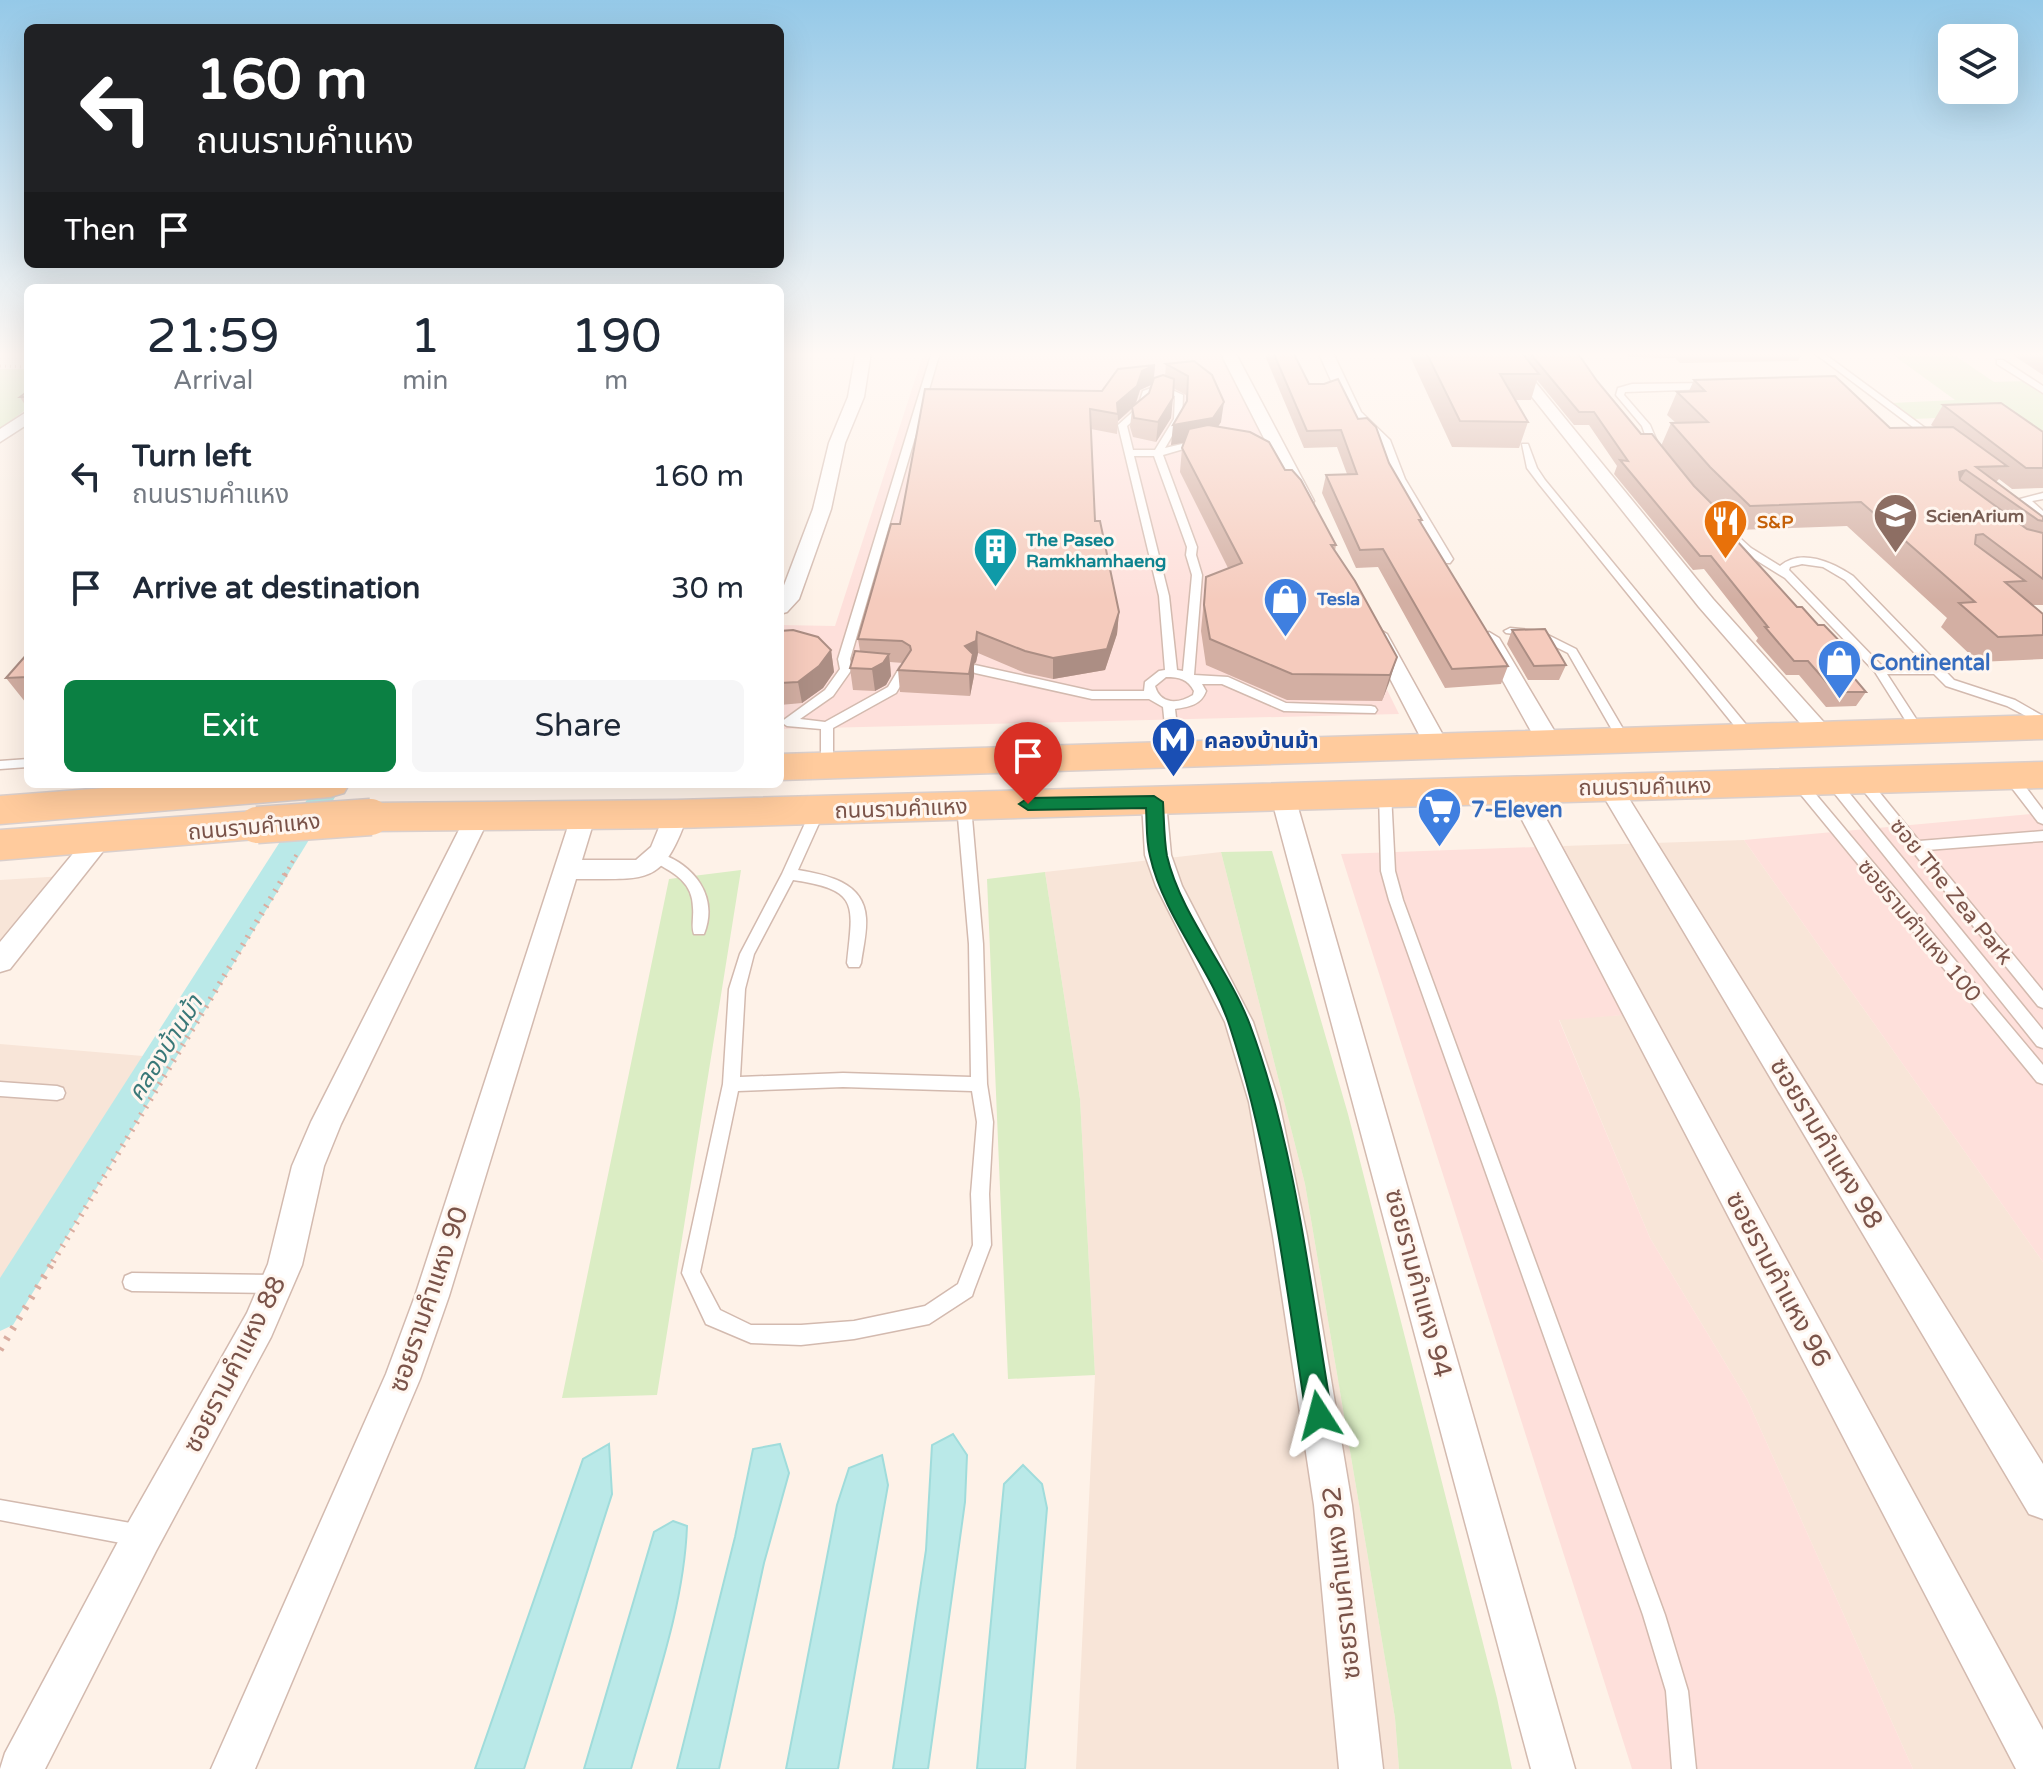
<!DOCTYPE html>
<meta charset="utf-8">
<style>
:root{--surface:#fff;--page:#f6f6f7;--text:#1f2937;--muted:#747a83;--accent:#0b8043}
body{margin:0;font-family:"Varela Round","Noto Sans Thai",sans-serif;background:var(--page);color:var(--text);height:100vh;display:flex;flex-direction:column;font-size:30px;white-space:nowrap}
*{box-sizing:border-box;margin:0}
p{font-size:26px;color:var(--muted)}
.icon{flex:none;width:44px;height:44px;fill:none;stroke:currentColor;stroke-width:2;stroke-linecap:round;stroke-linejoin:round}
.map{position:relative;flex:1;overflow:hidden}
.panel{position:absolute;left:24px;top:284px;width:760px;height:504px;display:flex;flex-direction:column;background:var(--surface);border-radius:12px;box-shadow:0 8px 32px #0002}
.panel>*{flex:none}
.guide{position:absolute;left:24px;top:24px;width:760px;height:244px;border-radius:12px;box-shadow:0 8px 32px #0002;background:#202124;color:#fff;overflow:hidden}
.tools{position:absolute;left:1938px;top:24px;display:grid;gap:16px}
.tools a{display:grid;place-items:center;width:80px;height:80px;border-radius:12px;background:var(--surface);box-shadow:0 8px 32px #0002;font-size:40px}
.pin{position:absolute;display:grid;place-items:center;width:68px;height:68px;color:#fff;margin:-82px -34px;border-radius:50% 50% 50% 0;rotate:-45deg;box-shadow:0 0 8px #0007}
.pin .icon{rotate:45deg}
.me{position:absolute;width:88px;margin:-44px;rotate:351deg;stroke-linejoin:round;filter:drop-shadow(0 0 6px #0008)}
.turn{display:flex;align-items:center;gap:28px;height:168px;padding:0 40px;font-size:36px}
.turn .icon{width:104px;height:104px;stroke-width:2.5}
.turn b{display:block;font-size:56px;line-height:68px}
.then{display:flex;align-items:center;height:76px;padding:0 40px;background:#0003;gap:16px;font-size:30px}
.eta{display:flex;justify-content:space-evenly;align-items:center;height:136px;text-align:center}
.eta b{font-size:48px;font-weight:600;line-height:56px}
.button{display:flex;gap:16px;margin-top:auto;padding:16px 40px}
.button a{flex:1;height:92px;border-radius:12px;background:var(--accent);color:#fff;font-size:32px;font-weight:600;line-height:92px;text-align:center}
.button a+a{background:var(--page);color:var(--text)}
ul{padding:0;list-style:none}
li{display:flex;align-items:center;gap:24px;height:112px;padding:0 40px}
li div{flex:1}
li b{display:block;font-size:30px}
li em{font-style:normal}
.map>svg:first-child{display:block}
</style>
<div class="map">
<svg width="2043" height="1769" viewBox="0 0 2043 1769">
<rect width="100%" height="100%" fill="#fef2e8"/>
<path fill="#f8e5d8" d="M1744,840L2043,1262V1769H1913L1747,1399L1650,1238L1559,1019L1652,1013L1563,846Z
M1221,852L1305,1184L1395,1718L1399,1769H1076L1095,1375L1080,1099L1045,872Z
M64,876L0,953V880Z
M0,1044L155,1057L0,1282Z"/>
<path fill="#fee0db" d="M924,352H1220L1399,714L780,729V625L835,626Z
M2043,813V1262L1744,840Z
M1563,846L1652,1013L1559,1020L1650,1238L1747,1399L1913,1769H1632L1341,854Z"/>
<path fill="#dbedc4" d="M1889,352H1950L1994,382L2027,381L2043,391V459L1983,416L1913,419L1892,403L1955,400Z
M0,369H28V408L0,429Z
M1272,851L1348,1114L1497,1698L1512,1769H1399L1395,1718L1305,1184L1221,852Z
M741,870L657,1395L562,1398L669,879Z
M1045,872L1080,1099L1095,1375L1008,1379L987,879Z"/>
<path fill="#bae9e8" stroke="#a0dcdb" stroke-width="2" d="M953,1434L967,1455L965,1502L928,1769H893L926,1550L932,1445Z
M609,1444L612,1494L524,1769H475L583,1459Z
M780,1444L789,1473L764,1563L719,1769H677L735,1537L753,1449Z
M882,1455L888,1485L838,1769H786L837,1505L849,1468Z
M1023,1465L1042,1484L1047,1508L1025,1769H977L1004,1484Z
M673,1521L687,1526C684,1608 653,1690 631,1769H584L654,1532Z"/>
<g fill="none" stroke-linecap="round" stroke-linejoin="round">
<path fill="#bae9e8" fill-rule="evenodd" d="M317,784H343L13,1325L0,1331V1278Z"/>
<defs>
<path id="lane" d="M932,352H940L850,659L852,669L833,696L800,719L825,722L888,687L900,667L904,666L910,670L896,693L833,728V766L827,770L821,766V729L787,726L781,722L825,690L840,669L838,659Z
M1813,352H1822L1936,436V440H1930Z
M1997,360H2003L2043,386V393L1997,364Z
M1632,384L1710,383L1714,386L1710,389L1625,392L1624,395L1650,425L1661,451L1656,454L1651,451L1642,426L1616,395L1618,388Z
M1161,385L1183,395L1182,419L1165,448L1199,440L1204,443L1163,455L1197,547L1196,555L1202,575L1194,675L1228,677L1286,703L1371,706L1375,707L1377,710L1375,713L1284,711L1222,684H1202L1206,691C1201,705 1189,707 1175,709L1180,753L1174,757L1168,753L1163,707L1149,699H1092L975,673L969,669L975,665L1092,691H1144L1145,682L1159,671L1165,670L1159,596L1118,425L1138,407L1143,391ZM1161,391L1175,396L1174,419L1155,450H1133L1127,426L1145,410L1150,395ZM1134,456H1154L1187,547L1186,555L1192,575L1183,671L1177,670L1169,596ZM1166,677C1179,677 1188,679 1194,691L1193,695C1179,704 1160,705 1155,686Z
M1522,444H1528L1537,468L1545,480L1753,733L1755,736L1753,739H1745L1539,484L1527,468Z
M2043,493V499L2032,501L2043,511V519L2020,499Z
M1720,520L1751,548L1780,566C1801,548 1832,562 1853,576L1954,680L2015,700L2043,716V725L2007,706L1946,686L1934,674H1887L1924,731L1918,735L1914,734L1875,672L1785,578L1743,552L1716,525L1715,523ZM1802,564L1823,567L1845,580L1927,666H1882L1789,570L1790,567Z
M1510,628L1540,631L1576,649L1629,739L1627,742H1619L1568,653L1534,636L1506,633L1504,631Z
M28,759V767L0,769V761Z
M2010,772L2015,773L2043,810V824L2038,822L2005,779L2004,776L2005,773Z
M1862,776L1867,777L1919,841L2043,831V841L1927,850L2043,991V1008L2038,1006L1857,783L1856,780L1857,777Z
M1832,777L1837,778L2043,1030V1048L2037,1046L1827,784L1826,781Z
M1798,778L1803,779L2043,1065V1084L2037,1082L1793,785L1792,782Z
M1385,789L1391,793L1395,871L1403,900L1665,1615L1688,1691L1696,1769H1672L1666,1691L1643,1615L1389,900L1381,871L1379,793Z
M964,801L971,806L983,944L987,1084L993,1122L989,1194L991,1245L974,1290L972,1296L929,1324L854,1339L801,1345L751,1343L706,1324L682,1273L723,1084L729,989L740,954L782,874L811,810L818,805L823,807L825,810L798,870C827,875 864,882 866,918C867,933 863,948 861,963L859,967H849L847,963C853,904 860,890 793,880L754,954L745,989L740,1077L843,1073L971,1077L969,944L957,806ZM843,1087L972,1091L977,1122L971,1194L973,1245L958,1284L925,1306L854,1321L801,1325H751L720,1310L700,1272L738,1091Z
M659,853C694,865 719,896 704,934H694C691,926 694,917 693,908C693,883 675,873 654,862L652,858L654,854Z
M0,1082L57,1086L63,1088L65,1093L63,1098L57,1100L0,1096Z
M132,1273L277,1275L284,1278L286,1284L284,1290L277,1293L132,1291L125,1288L123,1282L125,1276Z
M0,1500L142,1525L150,1528L153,1536L150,1544L142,1547L0,1520Z"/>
<path id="street" d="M856,352H871L864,397L845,443L831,509L799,599L787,612L780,614V596L813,509L829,443L848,397Z
M1220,352H1235L1314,501L1311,505L1305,506L1296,501Z
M1323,353H1333L1361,412L1390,440L1405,479L1453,559L1450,563H1436L1433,559L1387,479L1374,442L1346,414L1320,356Z
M1522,370L1527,372L1713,599L1829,728L1832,733L1829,738H1813L1699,607L1517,378L1514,375Z
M28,411V424L0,442V429Z
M1377,628L1387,634L1449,746L1445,751H1429L1425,746L1367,634Z
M1489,632L1499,638L1561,742L1557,747H1541L1537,742L1479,638Z
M1610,779L1618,781L2043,1464V1519L2029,1514L1598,787L1602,781Z
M1518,781L1526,783L1530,789L2043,1730V1769H2016L1506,789L1510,783Z
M1283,789L1292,791L1295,797L1575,1769H1531L1271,797L1274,791Z
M1154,794L1163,796L1166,802L1171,855L1182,886L1253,1022L1279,1102L1307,1236L1352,1505L1383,1769H1339L1314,1505L1273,1236L1249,1102L1225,1022L1156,886L1145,855L1142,802L1145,796Z
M584,805L593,808L596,814L582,860H636L651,847L667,808L676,805L685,808L688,814C662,888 647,878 576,879L449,1296L420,1379L255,1769H211L386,1374L415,1296L572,814L575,808Z
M478,807L487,810L490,816L341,1124L324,1166L302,1265L271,1337L156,1551L45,1769H0L5,1753L128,1523L247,1313L268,1264L292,1166L311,1122L466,816L469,810Z
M99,830L108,833L112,839L108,845L10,969L0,972V942L90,833Z"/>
<path id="primary" d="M2043,715V739L780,780V754Z
M2043,762V788L676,828L371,831L357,827L351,817L357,807L371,803L676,800Z
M158,784H349L344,793L330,797L0,824V796Z
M257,811L271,815L277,825L271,835L257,839L0,860V830Z"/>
</defs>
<use href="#lane" stroke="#d3baaf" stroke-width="3"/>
<use href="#street" stroke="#d3baaf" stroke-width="3"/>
<use href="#primary" stroke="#dacfcc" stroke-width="3"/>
<path stroke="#daada0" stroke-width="3" stroke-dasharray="1 4" stroke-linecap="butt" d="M0,366L28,367"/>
<path stroke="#daada0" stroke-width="4" stroke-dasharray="2 5" stroke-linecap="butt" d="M285,875L298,852"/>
<path stroke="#daada0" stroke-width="6" stroke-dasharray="2 7" stroke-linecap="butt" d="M53,1262L286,873"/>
<path stroke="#daada0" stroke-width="7" stroke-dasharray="3 9" stroke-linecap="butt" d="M0,1350L54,1260"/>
<use href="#lane" fill="#fff" fill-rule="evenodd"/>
<use href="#street" fill="#fff" fill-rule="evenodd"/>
<use href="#primary" fill="#ffcb9d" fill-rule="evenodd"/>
<defs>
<path id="primary-bridge" d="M257,825L371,817"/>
</defs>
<use href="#primary-bridge" stroke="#dacfcc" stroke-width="39" stroke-linecap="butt"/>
<use href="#primary-bridge" stroke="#ffcb9d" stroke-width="36"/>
</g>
<path fill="#d3afa3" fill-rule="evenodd" d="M1267,352H1293L1309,384L1358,419L1389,463L1422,520L1421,523L1508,666L1501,684L1445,688L1378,567L1356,568L1322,493L1326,475L1347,474L1337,447L1304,448L1266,358Z
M1408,352H1487L1523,355L1524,352H1577L1597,381L1641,434L1661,446L1671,423H1676L1667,415L1677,392L1689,391L1694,380L1890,428L1934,427L1931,425L1943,405L2043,432V488L2012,489L1999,479L1996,482L2043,517V605H2033L2043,614V659L1978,662L1941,627L1947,618L1847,526L1737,530L1725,518L1722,524L1797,607L1856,658L1848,671L1866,692L1856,706L1826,707L1799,675H1786L1756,641L1758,638L1704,569L1693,570L1614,474L1617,466L1589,425H1574L1537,380L1531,400H1515L1528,422L1519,448L1452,447Z
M1625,352H1803L1798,361L1680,363L1675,358L1628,357Z
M2008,352H2043V375Z
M1194,361L1221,422L1218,427L1285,470L1336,545L1335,551L1397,657L1382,701L1287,700L1206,665L1201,631L1206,577L1228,568L1180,472L1182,448L1184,442L1171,445L1186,403V395L1173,388L1171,418L1156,442L1133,437L1130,427L1132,409L1118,421L1117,434L1091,429L1095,521L1119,612L1117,634L1105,670L1053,679L1025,673L978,653L976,662L974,664V676L970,696L900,692L898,670L903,663L890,662L891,676L886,685L875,691L853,690L850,668L860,651L858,639L900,524L1102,391L1155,365L1154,379L1165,376L1166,364ZM1151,385L1149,393L1136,404L1140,390Z
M28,391V410L20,397Z
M1512,630L1566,665L1559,680H1528L1507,644Z
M780,631L831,650L834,672L823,688L802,703L780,705Z
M28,653V702L26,703L6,678Z"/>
<path fill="#ac8e84" d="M1155,365L1153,384L1140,390L1135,405L1118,421L1117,403L1142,371Z
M1173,398L1171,418L1156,442L1158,422Z
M1224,402L1221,422L1210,438L1171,445L1173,425Z
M1966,470L1951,494L1959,472Z
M1119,612L1117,634L1105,670L1053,679V658Z
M977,632L978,653L976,662L974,664V676L970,696L969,674L965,646Z
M831,650L834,672L823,688L802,703L798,682Z
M889,654L891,676L886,685L875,691L872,669Z
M1397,657L1389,683L1382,701L1390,675Z"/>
<path fill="#f5cbbd" stroke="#ac8e84" stroke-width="2" d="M1273,352H1293L1309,384H1324L1338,379L1358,419L1367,418L1376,427L1389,463L1422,520H1419L1508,666L1452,669L1383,549L1360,550L1326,475L1357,474L1341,430L1307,431Z
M1426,352L1522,353L1539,374H1500L1528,422L1460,421Z
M1529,352H1577L1597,381L1641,434H1652L1694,486L1725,517L1716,518L1757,563L1797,607H1802L1818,625H1824L1856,658L1838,659L1866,692H1835L1808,661H1794L1765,627H1768L1711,556H1700L1620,460L1628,461L1594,412H1579Z
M1194,361L1212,375L1224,402L1213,418L1173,425L1187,401L1188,376L1166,364Z
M1155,365L1142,371L1137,386L1117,403L1118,414L1090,409L1095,521H1100L1119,612L1107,649L1053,658L1025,651L977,632L976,641L965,646L973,654L969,674L898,670L911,650L910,646L902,641L858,639L891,524H900L925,389L1102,391L1118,369Z
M1163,375L1174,379L1173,398L1158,422L1134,418L1132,407L1149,393L1154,378Z
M1835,376L1890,428L1953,427L2007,466L1976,467L2043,517V521L2038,520L1966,470L1959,472L1960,480L2027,529L2043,533V579L1983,534L1976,535L1975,544L2025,581L2005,582L2043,614V635L1998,637L1959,603L1975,602L1861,502L1750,506L1710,467L1671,423L1708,422L1677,392L1705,391L1694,380Z
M28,391V397H20Z
M2001,403L2043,432V468H2026L1943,405Z
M1208,425L1250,432L1269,442L1285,470H1292L1301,480L1336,545H1331L1355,581L1397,657L1390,675L1292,674L1210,639L1204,605L1206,577L1242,563L1182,448L1189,429Z
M1545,629L1566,665L1534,666L1512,630Z
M793,630L818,637L831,650L819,666L798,682L780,683V631Z
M855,651L889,654L883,663L872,669L850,668Z
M28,653V677L6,678Z"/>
<linearGradient id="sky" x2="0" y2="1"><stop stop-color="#95c9e8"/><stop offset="0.59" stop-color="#fff9f5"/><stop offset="1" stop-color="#fff9f5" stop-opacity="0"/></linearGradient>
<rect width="2043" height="600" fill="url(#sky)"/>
<path fill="#0b8043" stroke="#07532c" stroke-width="2" d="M1154,796L1163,802C1164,819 1164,839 1167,856C1181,916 1228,967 1250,1025C1296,1149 1310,1285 1332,1415L1328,1425L1319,1428L1310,1425L1306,1415C1286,1285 1271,1153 1230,1027C1211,968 1164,918 1150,856C1146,841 1147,823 1146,808L1028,810L1019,804L1028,798Z"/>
<defs>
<symbol id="school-pin" viewBox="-11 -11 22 30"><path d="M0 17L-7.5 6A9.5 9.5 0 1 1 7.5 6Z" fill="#8d6e63" stroke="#fff6ef"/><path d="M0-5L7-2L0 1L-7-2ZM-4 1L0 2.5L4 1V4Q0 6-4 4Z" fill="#fff"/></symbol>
<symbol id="restaurant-pin" viewBox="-11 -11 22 30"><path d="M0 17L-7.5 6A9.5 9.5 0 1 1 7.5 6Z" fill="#e8710a" stroke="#fff6ef"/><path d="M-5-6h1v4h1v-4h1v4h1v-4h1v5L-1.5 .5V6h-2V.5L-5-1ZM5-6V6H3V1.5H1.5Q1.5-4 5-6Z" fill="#fff"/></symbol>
<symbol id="building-pin" viewBox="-11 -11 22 30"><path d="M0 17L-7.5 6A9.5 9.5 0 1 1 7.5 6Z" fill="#0f9aa8" stroke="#fff6ef"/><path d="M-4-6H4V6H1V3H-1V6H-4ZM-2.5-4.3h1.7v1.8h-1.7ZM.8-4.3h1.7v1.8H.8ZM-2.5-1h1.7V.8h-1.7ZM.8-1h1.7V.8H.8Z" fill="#fff"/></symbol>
<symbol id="shop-pin" viewBox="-11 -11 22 30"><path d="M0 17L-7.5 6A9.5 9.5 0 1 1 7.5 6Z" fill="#3f7fe0" stroke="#fff6ef"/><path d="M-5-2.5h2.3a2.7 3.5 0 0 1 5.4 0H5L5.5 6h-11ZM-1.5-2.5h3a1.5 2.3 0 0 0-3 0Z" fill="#fff"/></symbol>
<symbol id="metro-pin" viewBox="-11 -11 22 30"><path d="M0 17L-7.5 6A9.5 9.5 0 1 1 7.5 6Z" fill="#1a4fb4" stroke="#fff6ef"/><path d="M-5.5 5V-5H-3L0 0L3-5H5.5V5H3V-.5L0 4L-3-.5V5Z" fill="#fff"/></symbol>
<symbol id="supermarket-pin" viewBox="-11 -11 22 30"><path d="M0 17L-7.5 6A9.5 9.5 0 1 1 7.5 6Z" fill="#3f7fe0" stroke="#fff6ef"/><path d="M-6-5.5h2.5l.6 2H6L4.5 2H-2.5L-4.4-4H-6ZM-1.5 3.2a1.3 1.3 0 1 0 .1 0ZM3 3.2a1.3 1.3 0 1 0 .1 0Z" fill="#fff"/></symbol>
</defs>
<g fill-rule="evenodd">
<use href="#school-pin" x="1870" y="490" width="51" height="69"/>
<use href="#restaurant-pin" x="1700" y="496" width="51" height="69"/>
<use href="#building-pin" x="970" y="524" width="51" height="69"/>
<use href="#shop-pin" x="1260" y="574" width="51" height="69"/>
<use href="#shop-pin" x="1814" y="636" width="51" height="69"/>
<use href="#metro-pin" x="1148" y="714" width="51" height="69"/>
<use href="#supermarket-pin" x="1414" y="784" width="51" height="69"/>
</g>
<g text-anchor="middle" stroke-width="6" stroke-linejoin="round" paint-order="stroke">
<g font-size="18" font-weight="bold" fill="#785e54" stroke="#fff6ef" text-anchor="start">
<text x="1926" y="522">ScienArium</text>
</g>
<g font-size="18" font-weight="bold" fill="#c56008" stroke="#fff6ef" text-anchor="start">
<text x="1757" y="528">S&amp;P</text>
</g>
<g font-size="18" font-weight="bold" fill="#0d838f" stroke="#fff6ef" text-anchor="start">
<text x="1026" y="546">The Paseo<tspan x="1026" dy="21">Ramkhamhaeng</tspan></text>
</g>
<g font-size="18" font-weight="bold" fill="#366cbe" stroke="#fff6ef" text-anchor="start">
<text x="1317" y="605">Tesla</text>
</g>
<g font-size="22" font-weight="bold" fill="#366cbe" stroke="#fff6ef" text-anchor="start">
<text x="1870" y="670">Continental</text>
<text x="1471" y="817">7-Eleven</text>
</g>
<g font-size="22" font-weight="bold" fill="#164399" stroke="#fff6ef" text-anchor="start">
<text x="1204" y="748">คลองบ้านม้า</text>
</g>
<g font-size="22" fill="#7a5349" stroke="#fff6ef">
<text transform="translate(1645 786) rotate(-1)" y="8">ถนนรามคำแหง</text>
<text transform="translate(901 808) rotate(-2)" y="8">ถนนรามคำแหง</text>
<text transform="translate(254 826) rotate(-5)" y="8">ถนนรามคำแหง</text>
<text transform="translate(1952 891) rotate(51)" y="8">ซอย The Zea Park</text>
<text transform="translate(1920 930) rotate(50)" y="8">ซอยรามคำแหง 100</text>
</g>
<g font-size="24" font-style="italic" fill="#397878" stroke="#fff6ef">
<text transform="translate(165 1048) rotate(-58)" y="8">คลองบ้านม้า</text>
</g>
<g font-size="26" fill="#7a5349" stroke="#fff6ef">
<text transform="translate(1827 1143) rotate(59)" y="9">ซอยรามคําแหง 98</text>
<text transform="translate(1779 1279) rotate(62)" y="9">ซอยรามคําแหง 96</text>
<text transform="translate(1419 1283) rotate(75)" y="9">ซอยรามคําแหง 94</text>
<text transform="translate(428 1299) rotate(-71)" y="9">ซอยรามคำแหง 90</text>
<text transform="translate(234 1364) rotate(-63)" y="9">ซอยรามคำแหง 88</text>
<text transform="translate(1341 1583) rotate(-96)" y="9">ซอยรามคําแหง 92</text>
</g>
</g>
</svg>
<div class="tools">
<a><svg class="icon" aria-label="layers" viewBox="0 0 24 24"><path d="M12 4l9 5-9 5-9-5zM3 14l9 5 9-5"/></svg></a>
</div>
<div class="pin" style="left:1028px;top:804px;background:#d93025"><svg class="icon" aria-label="arrive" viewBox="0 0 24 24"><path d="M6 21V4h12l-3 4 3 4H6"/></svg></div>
<svg class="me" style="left:1319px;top:1415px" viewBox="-20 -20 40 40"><path d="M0-17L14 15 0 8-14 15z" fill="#0b8043" stroke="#fff" stroke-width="4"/></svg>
<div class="guide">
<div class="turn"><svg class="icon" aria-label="left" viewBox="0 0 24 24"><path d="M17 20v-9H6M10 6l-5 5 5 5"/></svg><div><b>160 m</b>ถนนรามคำแหง</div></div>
<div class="then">Then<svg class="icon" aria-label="arrive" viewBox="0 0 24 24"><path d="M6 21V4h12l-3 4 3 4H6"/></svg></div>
</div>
<section class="panel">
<div class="eta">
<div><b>21:59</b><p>Arrival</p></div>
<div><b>1</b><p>min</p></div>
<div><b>190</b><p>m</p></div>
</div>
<ul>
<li><svg class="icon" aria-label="left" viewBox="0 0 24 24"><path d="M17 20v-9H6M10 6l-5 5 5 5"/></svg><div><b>Turn left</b><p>ถนนรามคำแหง</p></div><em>160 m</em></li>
<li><svg class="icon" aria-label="arrive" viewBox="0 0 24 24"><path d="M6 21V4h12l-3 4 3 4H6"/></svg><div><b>Arrive at destination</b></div><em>30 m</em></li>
</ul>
<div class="button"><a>Exit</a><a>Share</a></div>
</section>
</div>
